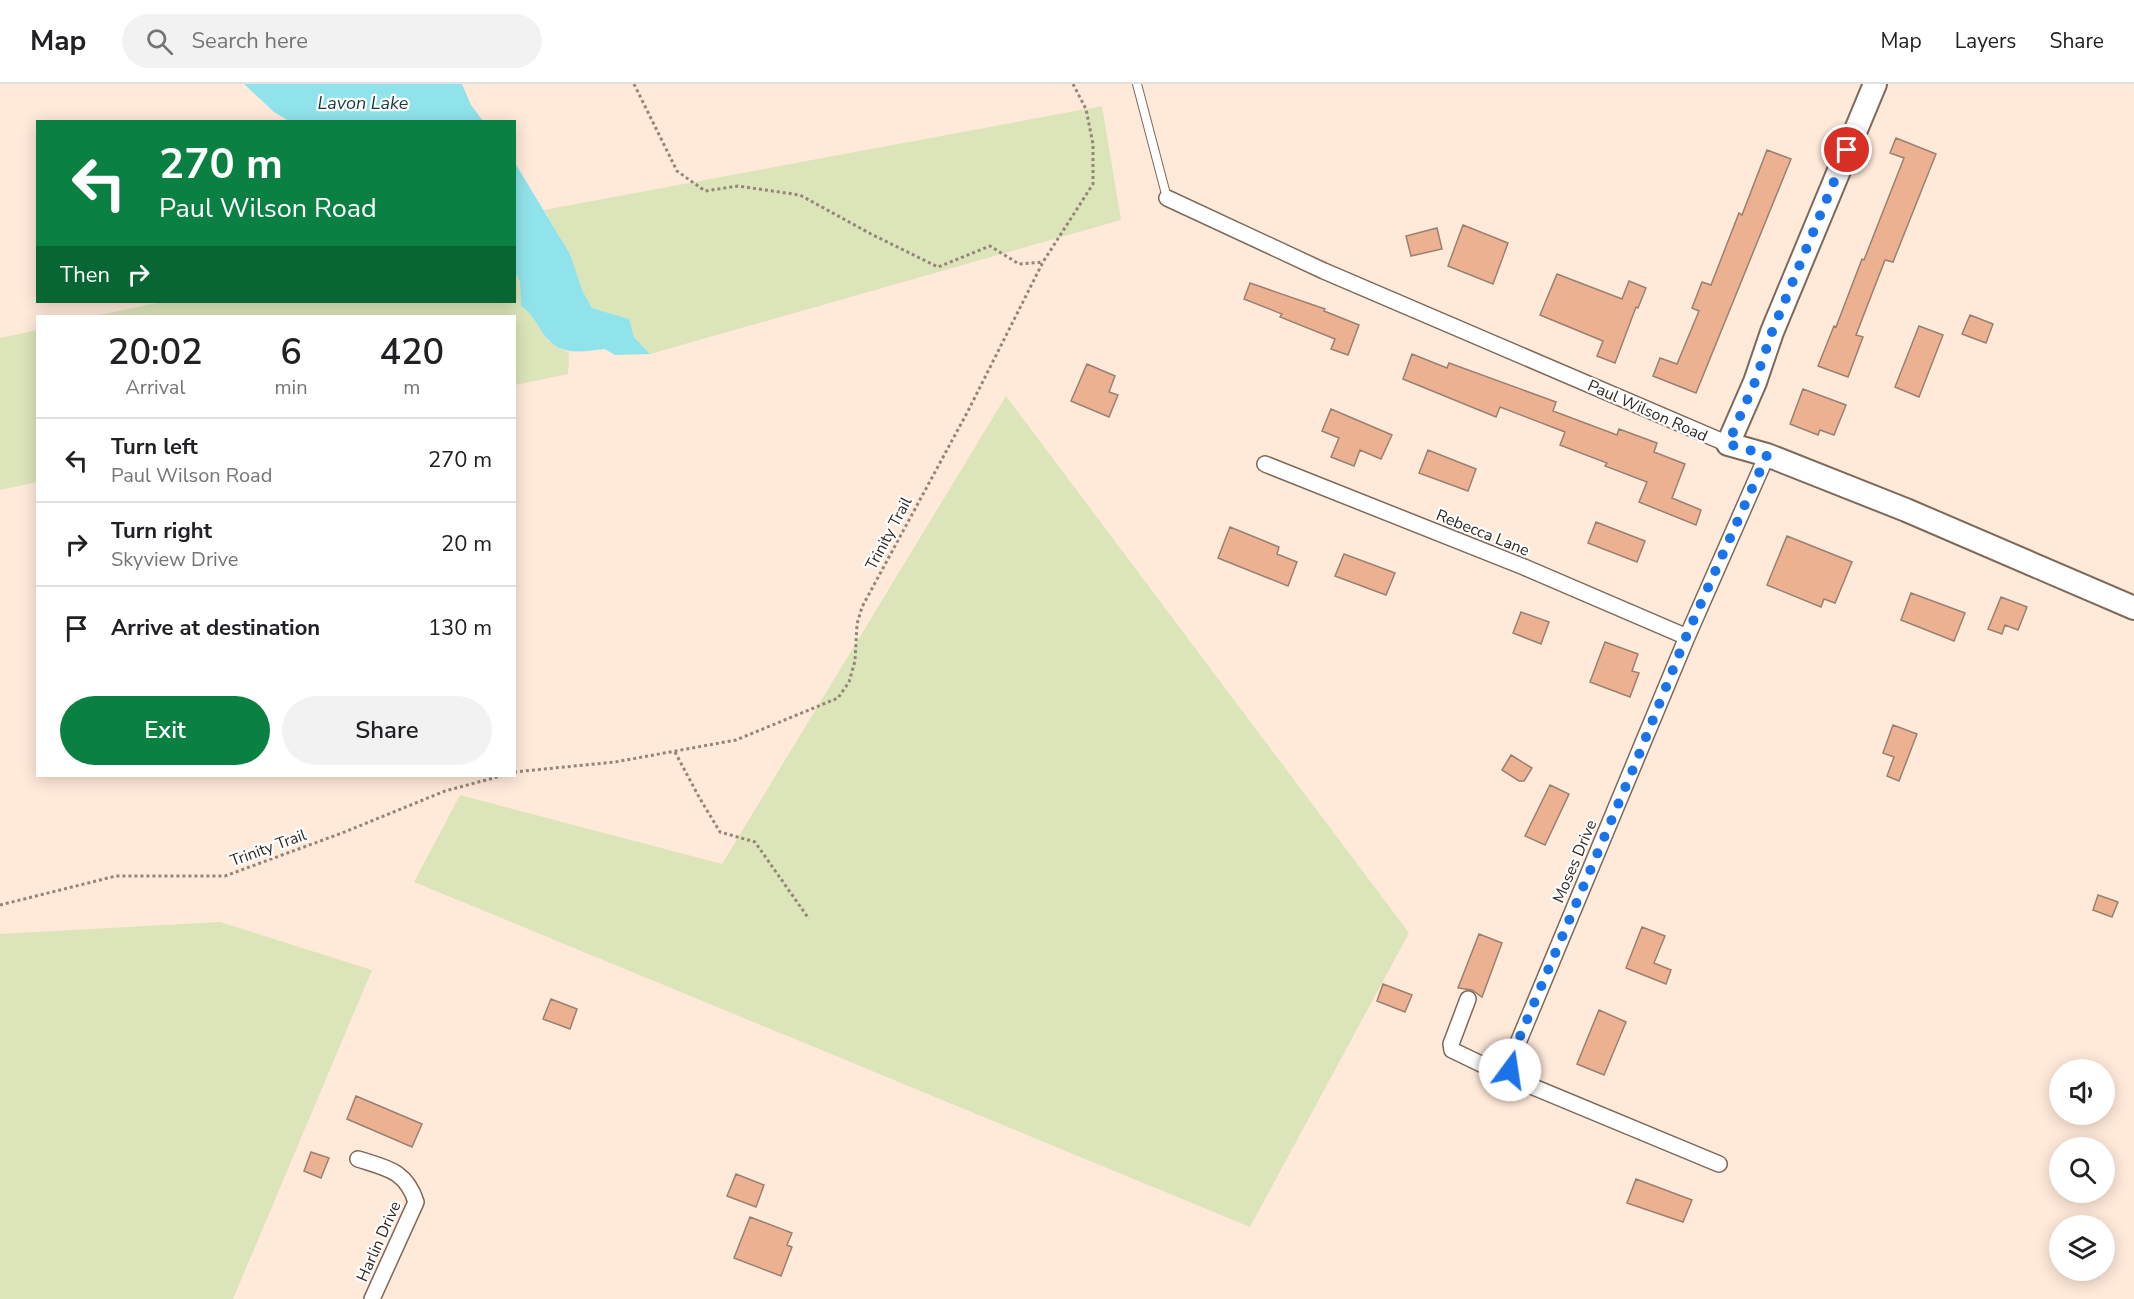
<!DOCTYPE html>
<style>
:root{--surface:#fff;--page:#f2f2f2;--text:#202124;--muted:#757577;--line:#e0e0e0;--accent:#0b8043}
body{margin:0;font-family:"Nunito Sans",sans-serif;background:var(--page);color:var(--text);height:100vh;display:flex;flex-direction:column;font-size:22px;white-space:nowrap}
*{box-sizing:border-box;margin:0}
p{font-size:20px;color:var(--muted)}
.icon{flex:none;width:33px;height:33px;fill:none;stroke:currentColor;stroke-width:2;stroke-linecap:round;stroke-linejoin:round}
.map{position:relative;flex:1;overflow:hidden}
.side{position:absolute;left:36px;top:231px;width:480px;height:462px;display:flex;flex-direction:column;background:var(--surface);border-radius:0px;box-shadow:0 3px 15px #0003}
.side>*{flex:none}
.guide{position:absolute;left:36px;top:36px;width:480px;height:183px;border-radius:0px;box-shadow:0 3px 15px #0003;background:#0b8043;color:#fff;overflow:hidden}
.tools{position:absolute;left:2049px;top:975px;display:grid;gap:12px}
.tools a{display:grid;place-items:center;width:66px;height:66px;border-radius:50%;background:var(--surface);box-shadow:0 3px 15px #0003;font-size:30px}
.pin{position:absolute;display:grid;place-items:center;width:51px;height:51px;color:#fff;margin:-26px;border:3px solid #fff;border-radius:50%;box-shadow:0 2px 6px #0007}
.me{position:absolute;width:66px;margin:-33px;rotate:14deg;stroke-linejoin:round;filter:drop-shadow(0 0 4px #0008)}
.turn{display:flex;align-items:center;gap:21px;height:126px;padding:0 24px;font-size:27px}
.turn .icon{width:78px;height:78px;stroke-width:2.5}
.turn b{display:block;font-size:42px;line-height:51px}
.then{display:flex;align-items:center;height:57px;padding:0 24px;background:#0003;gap:12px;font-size:22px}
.eta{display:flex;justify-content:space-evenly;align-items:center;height:102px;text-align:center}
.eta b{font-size:36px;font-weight:600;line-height:42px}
.action{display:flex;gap:12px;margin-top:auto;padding:12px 24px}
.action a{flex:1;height:69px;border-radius:36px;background:var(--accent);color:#fff;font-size:24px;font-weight:600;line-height:69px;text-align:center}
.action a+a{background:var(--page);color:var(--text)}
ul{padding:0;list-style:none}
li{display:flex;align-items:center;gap:18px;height:84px;padding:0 24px;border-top:2px solid var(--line)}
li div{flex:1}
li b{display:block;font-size:22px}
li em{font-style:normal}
header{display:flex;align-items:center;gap:36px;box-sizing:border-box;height:84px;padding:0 30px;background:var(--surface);border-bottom:2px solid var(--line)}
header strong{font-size:28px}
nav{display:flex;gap:33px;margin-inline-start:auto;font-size:21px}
.search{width:420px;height:54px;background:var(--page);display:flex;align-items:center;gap:15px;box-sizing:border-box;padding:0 21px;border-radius:33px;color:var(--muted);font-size:22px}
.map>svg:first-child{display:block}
</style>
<header>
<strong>Map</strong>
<div class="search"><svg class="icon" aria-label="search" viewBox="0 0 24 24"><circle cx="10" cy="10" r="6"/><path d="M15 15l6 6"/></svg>Search here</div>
<nav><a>Map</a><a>Layers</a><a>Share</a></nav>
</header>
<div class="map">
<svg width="2134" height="1215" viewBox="0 0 2134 1215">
<rect width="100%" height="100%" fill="#ffe9d9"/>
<path fill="#dce5b9" d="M1102,22L1121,136L650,270L634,253L628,235L592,224L583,208L570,170L544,126Z
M515,188L520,198L521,222L530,228L548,257L569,269L568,290L515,301L514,232H95L161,218H514Z
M37,246V398L0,406V254Z
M1006,312L1409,849L1250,1143L414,798L460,711L722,780Z
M220,838L372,886L233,1215H0V850Z"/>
<path fill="#90e3ea" d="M244,0H462L471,21L483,37H289L274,28Z
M515,79L570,170L583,208L592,224L629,235L634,253L650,270L615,271L605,265C579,268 559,273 542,248C536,238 531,229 521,222L520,198L515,188Z"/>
<path fill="#ecb191" stroke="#9a8071" stroke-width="1.5" d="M1896,54L1936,70L1893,178L1885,176L1856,251L1863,253L1848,293L1818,282L1834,242L1836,243L1862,175L1864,176L1904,74L1890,69Z
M1767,66L1791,75L1696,309L1653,292L1660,274L1677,280L1699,227L1692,224L1702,198L1711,201L1739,129L1742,131Z
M1463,141L1508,159L1493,200L1448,182Z
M1437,144L1442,165L1411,172L1406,152Z
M1557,190L1622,215L1629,197L1646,204L1638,224L1636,223L1615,279L1597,272L1603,257L1540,231Z
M1250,199L1325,225L1324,227L1359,241L1348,271L1331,265L1335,255L1280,233L1282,230L1244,215Z
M1970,231L1993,240L1986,259L1962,250Z
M1919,242L1943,251L1919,313L1895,303Z
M1412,270L1447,284L1449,279L1556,318L1553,327L1617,351L1619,345L1657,359L1654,368L1685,380L1672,414L1701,426L1696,441L1639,418L1647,398L1605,382L1607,379L1560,361L1565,348L1500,323L1496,333L1403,295Z
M1087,280L1115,292L1109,308L1118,311L1109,333L1071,317Z
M1803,305L1846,321L1834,351L1820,346L1818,351L1790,340Z
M1331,325L1392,351L1381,375L1360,366L1354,382L1331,373L1339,354L1322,347Z
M1428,366L1476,385L1468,407L1419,389Z
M1596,438L1645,457L1637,478L1588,459Z
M1230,443L1279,463L1277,470L1297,478L1288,502L1218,474Z
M1787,452L1852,478L1835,519L1824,515L1821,523L1767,501Z
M1344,470L1395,489L1386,511L1335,492Z
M1911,509L1965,529L1954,557L1901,536Z
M2001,513L2027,523L2018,546L2005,541L2002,550L1988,545Z
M1521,528L1549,538L1541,560L1513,549Z
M1605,558L1638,570L1632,587L1639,589L1630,613L1590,598Z
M1893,641L1917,650L1899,697L1887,692L1894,673L1883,669Z
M1511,671L1532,684L1524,697H1519L1502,686Z
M1550,701L1569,710L1545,761L1525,752Z
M2098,811L2118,818L2112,833L2093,826Z
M1642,843L1665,852L1654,879L1671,886L1666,900L1626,884Z
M1479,850L1502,859L1482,913L1472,906L1458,904Z
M1383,900L1412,911L1405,928L1377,917Z
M551,915L577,925L570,945L543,935Z
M1599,926L1626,938L1604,991L1577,980Z
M356,1012L422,1040L412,1063L347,1035Z
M311,1068L329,1074L321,1094L304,1087Z
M736,1090L764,1101L756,1123L727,1112Z
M1636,1095L1692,1116L1683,1138L1627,1119Z
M750,1133L792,1149L787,1161L792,1163L781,1192L734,1174Z"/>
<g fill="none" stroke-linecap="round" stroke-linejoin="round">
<defs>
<path id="lane" d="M1137,0L1167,114"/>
<path id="street" d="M1167,114L1324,187L1728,360
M1265,380L1524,483L1687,553
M1468,915L1451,960L1452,966L1481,980L1510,986
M358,1075C386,1084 406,1086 416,1118L372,1215
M1719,1080L1519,997C1512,992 1510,987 1510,978L1687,553L1767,371"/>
<path id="secondary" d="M1875,0L1772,248L1755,298L1728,360L1767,371L1906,426L2134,524"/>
</defs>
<use href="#lane" stroke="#7f6857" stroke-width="10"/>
<use href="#street" stroke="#7f6857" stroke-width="18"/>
<use href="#secondary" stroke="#7f6857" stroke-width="26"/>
<path stroke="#958579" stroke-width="3" stroke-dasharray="3 3" stroke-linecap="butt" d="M634,0L677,87L705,107L738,102L800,111L871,150L938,183L990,162L1019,180L1043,178
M675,668L699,713L720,748L755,758L809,835
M514,688L615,678L736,656L838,614L849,598L855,577L857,540L862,523L968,327L1043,178L1093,100V60L1086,25L1073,0
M0,821L116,792H225L342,749L445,707L501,692"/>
<use href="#lane" stroke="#fff" stroke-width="8"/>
<use href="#street" stroke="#fff" stroke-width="15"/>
<use href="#secondary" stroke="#fff" stroke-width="22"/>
</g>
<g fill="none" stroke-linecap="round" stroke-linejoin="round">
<path stroke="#1a73e8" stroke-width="10" stroke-dasharray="0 18" d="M1510,986L1513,969L1636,678L1686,553L1767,371L1728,360L1755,298L1772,248L1847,66"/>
</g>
<g text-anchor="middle" stroke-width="4.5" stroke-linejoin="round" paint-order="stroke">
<g font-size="16" fill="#332921" stroke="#fff">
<text transform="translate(1648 326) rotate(24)" y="6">Paul Wilson Road</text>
<text transform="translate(1483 448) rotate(22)" y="6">Rebecca Lane</text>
<text transform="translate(888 449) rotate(-62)" y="6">Trinity Trail</text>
<text transform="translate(268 763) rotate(-20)" y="6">Trinity Trail</text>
<text transform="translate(1574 777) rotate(-67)" y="6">Moses Drive</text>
<text transform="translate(378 1157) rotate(-66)" y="6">Harlin Drive</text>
</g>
<g font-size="18" font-style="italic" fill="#153d40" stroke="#fff">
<text x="363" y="25">Lavon Lake</text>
</g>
</g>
</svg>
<div class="tools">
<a><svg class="icon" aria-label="sound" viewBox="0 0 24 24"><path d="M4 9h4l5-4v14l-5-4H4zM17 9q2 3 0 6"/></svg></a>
<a><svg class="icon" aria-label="search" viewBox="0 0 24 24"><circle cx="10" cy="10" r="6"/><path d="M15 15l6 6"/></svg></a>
<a><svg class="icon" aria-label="layers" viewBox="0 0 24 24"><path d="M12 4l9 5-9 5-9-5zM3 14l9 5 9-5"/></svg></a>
</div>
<div class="pin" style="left:1847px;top:66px;background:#d93025"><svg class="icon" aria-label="arrive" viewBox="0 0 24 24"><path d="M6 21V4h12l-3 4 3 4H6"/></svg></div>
<svg class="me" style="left:1510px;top:986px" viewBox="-20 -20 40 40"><circle r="19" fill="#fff"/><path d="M0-13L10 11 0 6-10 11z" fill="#1a73e8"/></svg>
<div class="guide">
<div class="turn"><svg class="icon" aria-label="left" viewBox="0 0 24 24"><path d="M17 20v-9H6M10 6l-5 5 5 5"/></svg><div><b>270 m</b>Paul Wilson Road</div></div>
<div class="then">Then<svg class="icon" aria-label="right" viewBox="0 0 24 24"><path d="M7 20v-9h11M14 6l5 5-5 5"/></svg></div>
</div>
<section class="side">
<div class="eta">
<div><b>20:02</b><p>Arrival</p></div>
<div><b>6</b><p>min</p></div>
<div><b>420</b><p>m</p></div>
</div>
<ul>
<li><svg class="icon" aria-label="left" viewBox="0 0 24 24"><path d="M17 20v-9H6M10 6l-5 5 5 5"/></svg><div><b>Turn left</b><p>Paul Wilson Road</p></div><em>270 m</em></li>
<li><svg class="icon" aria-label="right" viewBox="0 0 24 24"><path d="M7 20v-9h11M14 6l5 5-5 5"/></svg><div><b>Turn right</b><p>Skyview Drive</p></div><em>20 m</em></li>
<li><svg class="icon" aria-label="arrive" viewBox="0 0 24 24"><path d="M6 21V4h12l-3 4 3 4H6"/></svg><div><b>Arrive at destination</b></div><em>130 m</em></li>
</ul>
<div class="action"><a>Exit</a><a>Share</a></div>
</section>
</div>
